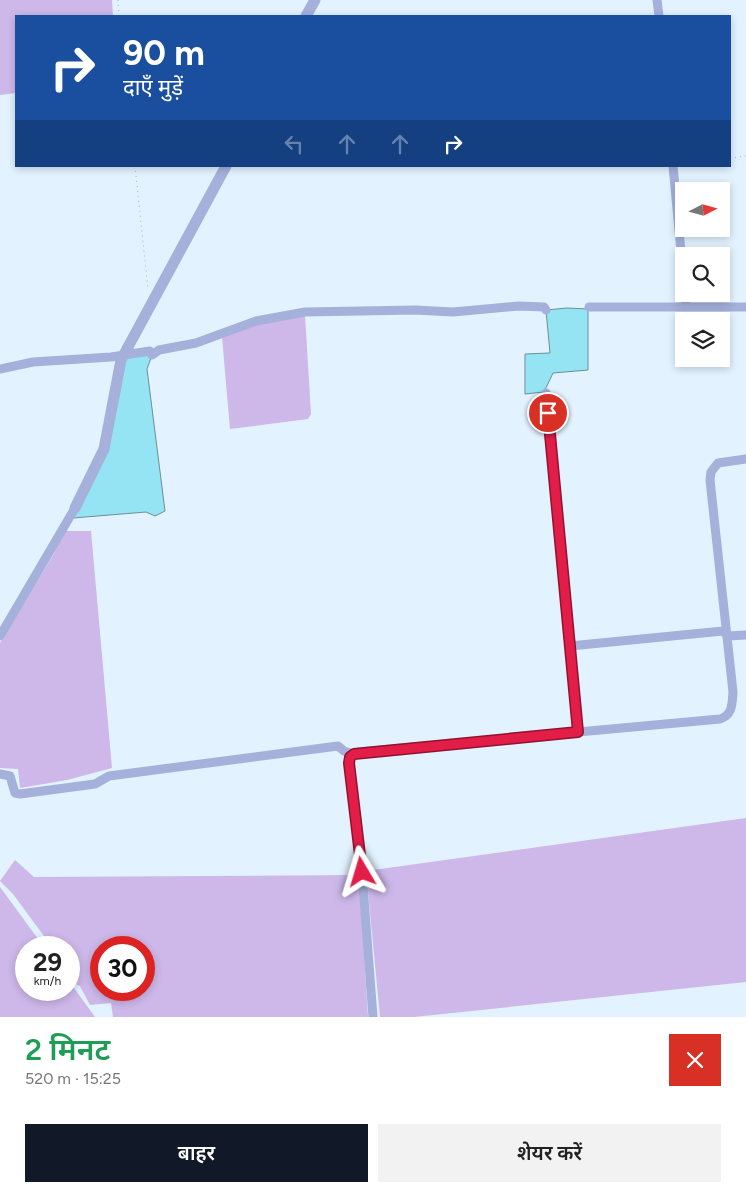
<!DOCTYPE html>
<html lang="hi">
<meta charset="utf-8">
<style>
:root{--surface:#fff;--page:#f2f2f2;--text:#222;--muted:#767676;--accent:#111827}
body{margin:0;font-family:Figtree,"Noto Sans Devanagari",sans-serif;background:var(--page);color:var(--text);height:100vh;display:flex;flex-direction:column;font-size:19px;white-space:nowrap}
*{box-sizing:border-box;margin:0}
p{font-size:16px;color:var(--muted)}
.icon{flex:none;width:28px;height:28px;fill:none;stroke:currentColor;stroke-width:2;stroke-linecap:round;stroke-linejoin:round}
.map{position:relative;height:1017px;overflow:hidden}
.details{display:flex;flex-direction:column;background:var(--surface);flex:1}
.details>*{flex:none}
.top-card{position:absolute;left:15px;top:15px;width:716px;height:152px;border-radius:0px;box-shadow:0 2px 8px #0003;background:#1a4fa0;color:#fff;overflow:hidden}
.needle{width:32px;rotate:84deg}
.fabs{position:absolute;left:675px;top:182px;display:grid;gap:10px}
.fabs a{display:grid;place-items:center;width:55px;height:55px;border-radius:0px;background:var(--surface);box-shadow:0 2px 8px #0003;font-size:25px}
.speed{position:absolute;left:15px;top:936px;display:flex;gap:10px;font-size:25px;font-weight:700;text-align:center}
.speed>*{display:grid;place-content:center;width:65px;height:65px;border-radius:50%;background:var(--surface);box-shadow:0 2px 8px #0003;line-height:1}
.speed small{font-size:12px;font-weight:400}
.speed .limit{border:8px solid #d22;background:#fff;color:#111}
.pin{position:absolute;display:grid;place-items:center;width:42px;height:42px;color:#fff;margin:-21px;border:2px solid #fff;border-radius:50%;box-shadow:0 1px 5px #0007}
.me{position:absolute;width:55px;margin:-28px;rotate:353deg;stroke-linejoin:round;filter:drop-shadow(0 0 4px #0008)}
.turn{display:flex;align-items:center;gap:18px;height:105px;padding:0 25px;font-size:22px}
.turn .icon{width:65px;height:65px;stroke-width:2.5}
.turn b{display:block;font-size:35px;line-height:42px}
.lanes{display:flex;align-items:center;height:48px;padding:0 25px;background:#0003;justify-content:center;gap:25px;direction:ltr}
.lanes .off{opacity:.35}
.round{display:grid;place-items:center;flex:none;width:52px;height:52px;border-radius:0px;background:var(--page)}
.headline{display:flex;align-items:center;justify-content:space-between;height:85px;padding:0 25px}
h1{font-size:30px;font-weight:600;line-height:38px;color:#1e9e55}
.cta{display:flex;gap:10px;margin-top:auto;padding:10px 25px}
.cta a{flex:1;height:58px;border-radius:0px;background:var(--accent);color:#fff;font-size:20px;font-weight:600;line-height:58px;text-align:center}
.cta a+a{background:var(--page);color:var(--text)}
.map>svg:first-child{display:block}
</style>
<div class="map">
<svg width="746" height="1017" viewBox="0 0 746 1017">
<rect width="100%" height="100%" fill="#e2f2ff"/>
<path fill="#cdb8e9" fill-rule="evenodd" d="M0,0H112L113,16H16V93L0,95Z
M305,316L311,414L308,419L230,429L222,337L261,323Z
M65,531H91L112,768L67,780L20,788L18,769L0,768V643L53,555Z
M746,818V982L414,1017H380L366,871Z
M15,860L34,877L359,875L368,1017H113L111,1003L90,1005L80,986L71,982L69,973V948L52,947L13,894L0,881ZM101,948H144V990H101Z
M0,887L44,947L26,948V990H69V981L95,1017H0Z"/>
<path fill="#94e4f4" stroke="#6b8f97" d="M567,308L588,309V370L553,373L544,392L525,394V354L550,353L546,310Z
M152,355L147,369L165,511L155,516L146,512L73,518L114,419L126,357Z"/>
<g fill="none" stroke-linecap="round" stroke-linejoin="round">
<path stroke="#a4b2be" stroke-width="1" stroke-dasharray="1 4" stroke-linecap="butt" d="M118,0L119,16
M730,158L746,156
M135,166L148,289"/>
<path stroke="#a5b0db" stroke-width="9" d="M657,0L659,16
M673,166L684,284
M685,294L686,307
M589,307H746
M0,369L33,362L111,357L150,351L152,355L159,350L196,343L256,321L305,312L415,310L453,312L519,306L544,307L546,310
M546,393L578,732L720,719C733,715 732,703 733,692L710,480L711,472L718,463L746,459
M0,636L75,508
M570,646L723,631L728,636L746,635
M0,774L10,776L15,793L20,794L95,784L109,776L338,746L344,751L353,754
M373,1017L362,872L349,763L350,757L359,752L578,732"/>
<path stroke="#a5b0db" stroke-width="11" d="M306,16L315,0
M128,347L226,166
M75,508L104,449L121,360"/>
<path stroke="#a5b0db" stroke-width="11" d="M121,360L128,347"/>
</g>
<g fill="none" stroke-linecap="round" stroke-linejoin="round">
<defs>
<path id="route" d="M362,872L349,763L350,757L354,754L578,732L548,413"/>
</defs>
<use href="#route" stroke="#92132f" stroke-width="12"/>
<use href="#route" stroke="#e11d48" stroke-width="9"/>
</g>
</svg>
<div class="fabs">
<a><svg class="needle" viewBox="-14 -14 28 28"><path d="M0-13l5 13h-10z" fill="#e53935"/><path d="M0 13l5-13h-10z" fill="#767676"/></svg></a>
<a><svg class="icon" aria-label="search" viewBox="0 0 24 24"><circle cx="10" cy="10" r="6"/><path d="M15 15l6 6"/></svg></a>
<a><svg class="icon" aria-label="layers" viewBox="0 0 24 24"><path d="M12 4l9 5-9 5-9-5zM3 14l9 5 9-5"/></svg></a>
</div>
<div class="speed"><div>29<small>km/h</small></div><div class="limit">30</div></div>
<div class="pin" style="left:548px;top:413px;background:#d93025"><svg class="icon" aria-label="arrive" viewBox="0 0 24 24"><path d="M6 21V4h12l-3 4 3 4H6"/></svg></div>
<svg class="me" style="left:362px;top:872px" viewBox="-20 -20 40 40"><path d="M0-17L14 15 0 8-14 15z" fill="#e11d48" stroke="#fff" stroke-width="4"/></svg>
<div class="top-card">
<div class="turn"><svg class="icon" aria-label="right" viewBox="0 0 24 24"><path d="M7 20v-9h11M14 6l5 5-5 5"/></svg><div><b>90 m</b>दाएँ मुड़ें</div></div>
<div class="lanes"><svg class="icon off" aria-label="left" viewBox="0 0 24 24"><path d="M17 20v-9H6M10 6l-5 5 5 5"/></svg><svg class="icon off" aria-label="ahead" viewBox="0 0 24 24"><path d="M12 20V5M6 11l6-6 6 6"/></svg><svg class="icon off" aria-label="ahead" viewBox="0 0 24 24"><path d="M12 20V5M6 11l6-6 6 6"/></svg><svg class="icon" aria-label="right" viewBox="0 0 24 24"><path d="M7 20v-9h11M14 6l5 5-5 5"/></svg></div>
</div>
</div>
<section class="details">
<div class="headline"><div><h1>2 मिनट</h1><p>520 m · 15:25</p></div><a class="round" style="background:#d93025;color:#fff"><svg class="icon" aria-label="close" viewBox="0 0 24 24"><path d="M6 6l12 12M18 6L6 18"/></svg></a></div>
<div class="cta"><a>बाहर</a><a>शेयर करें</a></div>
</section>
